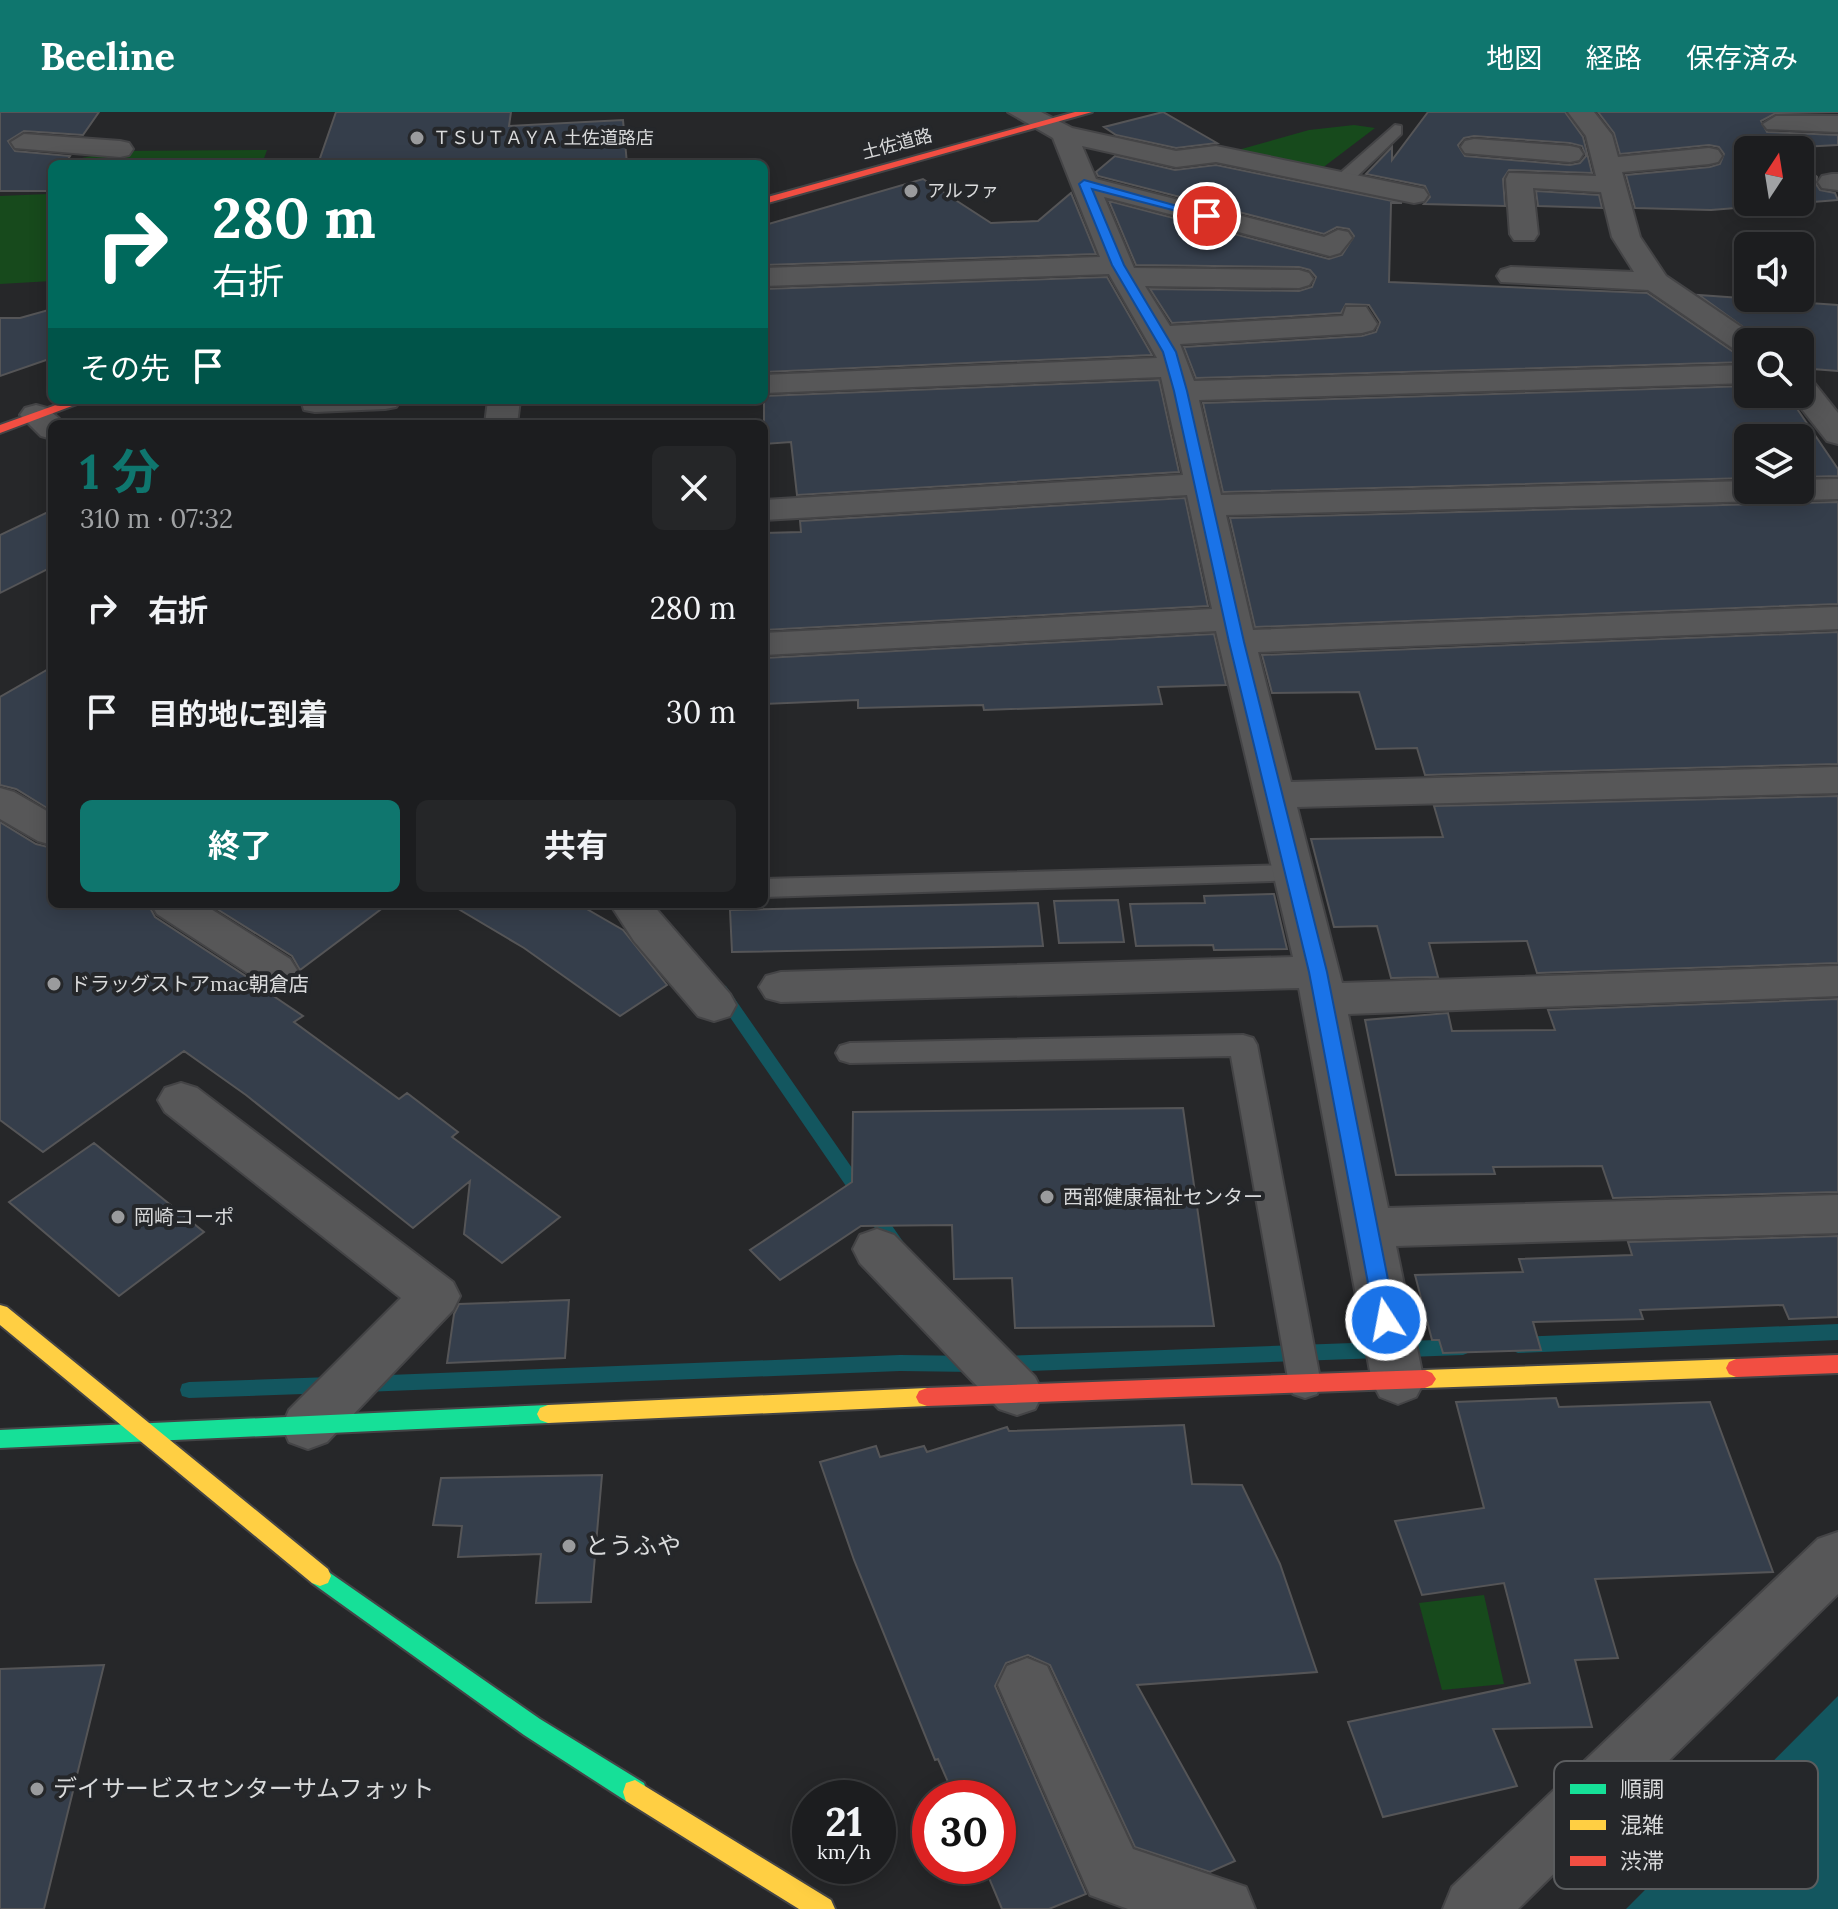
<!DOCTYPE html>
<html lang="ja">
<meta charset="utf-8">
<style>
:root{--surface:#1c1d1f;--page:#252628;--text:#f1f3f6;--muted:#a0a2a4;--line:#3a3b3d;--accent:#0f766e}
body{margin:0;font-family:Lora,"Noto Sans JP",serif;background:var(--page);color:var(--text);height:100vh;display:flex;flex-direction:column;font-size:30px;white-space:nowrap}
*{box-sizing:border-box;margin:0}
p{font-size:26px;color:var(--muted)}
.icon{flex:none;width:44px;height:44px;fill:none;stroke:currentColor;stroke-width:2;stroke-linecap:round;stroke-linejoin:round}
.map{position:relative;flex:1;overflow:hidden}
.details{position:absolute;left:48px;top:308px;width:720px;height:488px;display:flex;flex-direction:column;background:var(--surface);border-radius:12px;box-shadow:0 4px 20px #0003,0 0 0 2px var(--line)}
.details>*{flex:none}
.banner{position:absolute;left:48px;top:48px;width:720px;height:244px;border-radius:12px;box-shadow:0 4px 20px #0003,0 0 0 2px var(--line);background:#00695c;color:#fff;overflow:hidden}
.needle{width:52px;rotate:12deg}
.tools{position:absolute;left:1734px;top:24px;display:grid;gap:16px}
.tools a{display:grid;place-items:center;width:80px;height:80px;border-radius:12px;background:var(--surface);box-shadow:0 4px 20px #0003,0 0 0 2px var(--line);font-size:40px}
.speed{position:absolute;left:792px;top:1668px;display:flex;gap:16px;font-size:40px;font-weight:700;text-align:center}
.speed>*{display:grid;place-content:center;width:104px;height:104px;border-radius:50%;background:var(--surface);box-shadow:0 4px 20px #0003,0 0 0 2px var(--line);line-height:1}
.speed small{font-size:20px;font-weight:400}
.speed .limit{border:12px solid #d22;background:#fff;color:#111}
.pin{position:absolute;display:grid;place-items:center;width:68px;height:68px;color:#fff;margin:-34px;border:4px solid #fff;border-radius:50%;box-shadow:0 2px 8px #0007}
.me{position:absolute;width:88px;margin:-44px;rotate:349deg;stroke-linejoin:round;filter:drop-shadow(0 0 6px #0008)}
.turn{display:flex;align-items:center;gap:28px;height:168px;padding:0 32px;font-size:36px}
.turn .icon{width:104px;height:104px;stroke-width:2.5}
.turn b{display:block;font-size:56px;line-height:68px}
.then{display:flex;align-items:center;height:76px;padding:0 32px;background:#0003;gap:16px;font-size:30px}
.round{display:grid;place-items:center;flex:none;width:84px;height:84px;border-radius:12px;background:var(--page)}
.overview{display:flex;align-items:center;justify-content:space-between;height:136px;padding:0 32px}
h1{font-size:48px;font-weight:700;line-height:60px;color:var(--accent)}
.primary-button{display:flex;gap:16px;margin-top:auto;padding:16px 32px}
.primary-button a{flex:1;height:92px;border-radius:12px;background:var(--accent);color:#fff;font-size:32px;font-weight:700;line-height:92px;text-align:center}
.primary-button a+a{background:var(--page);color:var(--text)}
ul{padding:0;list-style:none}
li{display:flex;align-items:center;gap:24px;height:104px;padding:0 32px}
li div{flex:1}
li b{display:block;font-size:30px}
li em{font-style:normal}
header{display:flex;align-items:center;gap:48px;box-sizing:border-box;height:112px;padding:0 40px;background:var(--accent);color:#fff}
header strong{font-size:38px}
nav{display:flex;gap:44px;margin-inline-start:auto;font-size:28px}
.map>svg:first-child{display:block}
</style>
<header>
<strong>Beeline</strong>
<nav><a>地図</a><a>経路</a><a>保存済み</a></nav>
</header>
<div class="map">
<svg width="1838" height="1797" viewBox="0 0 1838 1797">
<rect width="100%" height="100%" fill="#262729"/>
<path fill="#174a1c" d="M1354,13L1375,16L1321,57L1238,38L1309,18Z
M267,38L262,52H72L76,47L119,39Z
M52,76V169L0,172V84L48,82Z
M1484,1483L1504,1572L1442,1578L1419,1491Z"/>
<path fill="#13565f" d="M1838,1584V1797H1626Z"/>
<g fill="none" stroke-linecap="round" stroke-linejoin="round">
<path fill="#13565f" fill-rule="evenodd" d="M720,872L726,874L904,1131L907,1136L904,1141L898,1143L892,1141L714,882L712,878Z
M1838,1212V1228L1518,1241L1511,1238L1509,1233L1511,1228L1518,1225Z
M1463,1227L1470,1230L1472,1235L1470,1240L1463,1243L1002,1260L995,1258L993,1252L995,1246L1002,1244Z
M900,1243L975,1244L982,1246L984,1252L982,1258L975,1260L900,1259L363,1280L356,1278L354,1272L356,1266L363,1264Z
M331,1265L338,1267L340,1273L338,1279L331,1281L189,1286L182,1284L180,1278L182,1272L189,1270Z"/>
</g>
<path fill="#353e4b" stroke="#555557" stroke-width="2" fill-rule="evenodd" d="M0,0H99L83,23L24,19L8,29L15,39L70,44L65,52H52V72L47,79H0Z
M336,0H511L509,14L623,8L627,52H318Z
M1163,0L1217,31L1176,36L1116,23L1104,15Z
M1428,0H1565L1583,25L1592,61L1509,58L1503,67L1505,94L1424,92L1430,85L1425,74L1366,62L1392,35V48ZM1474,24L1570,31L1582,34L1586,44L1580,51L1570,53L1465,44L1458,33L1464,26Z
M1598,0H1838L1776,1L1761,9L1767,20L1838,23V33L1748,38V90H1800V50L1817,65L1816,72L1820,78L1835,81L1838,88L1711,98L1635,96L1626,63L1710,55L1720,52L1724,42L1719,35L1709,33L1620,42L1614,21Z
M1115,44L1175,58L1216,53L1402,91H1391L1389,170L1647,181L1735,241L1748,245V250L1196,266L1184,235L1362,224L1376,220L1380,210L1369,193L1346,192L1341,201L1172,211L1150,177L1299,179L1312,175L1316,165L1310,158L1299,155L1136,153L1109,89L1329,147L1342,143L1354,124L1349,117L1337,115L1324,122L1098,64L1096,60Z
M923,67L991,111L1038,109L1071,81L1096,142L764,153L765,113Z
M1536,79L1599,83L1602,96L1538,94Z
M1107,165L1152,243L764,260V177Z
M1699,183L1838,193V259L1800,256V230H1764Z
M52,197V246L0,264V206H20Z
M1159,268L1179,360L797,383L791,330L764,332V284Z
M1748,274V282H1787L1838,357V364L1800,365V326H1748V366L1223,380L1203,291Z
M1185,386L1208,494L764,518V421L801,420L800,409Z
M1838,390V492L1255,515L1230,406Z
M52,398V455L0,481V423Z
M1838,520V652L1425,663L1417,636L1376,637L1359,580L1272,581L1262,543Z
M1214,522L1226,573L1158,575L1162,592L984,598L983,593L858,596V588L764,592V546Z
M52,555V699L16,677L0,673V585Z
M1838,684V851L1537,861L1527,829L1429,831L1438,865L1391,866L1377,814L1334,815L1311,727L1443,725L1434,694Z
M0,710L36,732L52,736V792H148L155,805L258,872L276,876L269,881L303,904L294,910L399,987L407,981L458,1020L452,1025L560,1105L502,1151L464,1122L470,1069L413,1116L246,983L184,939L43,1040L0,1008Z
M1274,782L1287,837L1214,838L1213,833L1136,834L1130,792L1205,791L1204,784Z
M1118,788L1124,830L1059,831L1054,789Z
M1038,791L1043,834L732,840L730,798Z
M209,792H388L300,858L292,844Z
M450,792H578L623,818L667,873L620,904L524,836Z
M1838,887V1080L1613,1086L1602,1054L1493,1055L1495,1062L1396,1063L1365,908L1448,901L1452,919L1555,918L1548,898Z
M1183,996L1214,1214L1015,1216L1012,1166L954,1167L952,1113L861,1114L780,1168L750,1138L852,1070L853,1000Z
M94,1031L204,1120L119,1184L9,1090Z
M1838,1124V1205L1789,1207L1783,1193L1640,1198L1643,1207L1533,1210L1541,1238L1443,1241L1439,1228H1432L1415,1163L1523,1160L1519,1147L1632,1143L1628,1130Z
M569,1188L565,1246L447,1251L454,1202L459,1192Z
M1556,1286L1559,1295L1710,1290L1773,1460L1595,1467L1618,1546L1575,1548L1592,1615L1493,1617L1517,1674L1383,1705L1348,1610L1530,1571L1504,1471L1422,1483L1395,1409L1484,1396L1456,1290Z
M1184,1313L1192,1372L1242,1373L1280,1452L1317,1560L1137,1573L1235,1749L1210,1760L1135,1735L1050,1553L1028,1543L1006,1551L995,1574L1086,1782L1049,1797H1002L984,1754H998V1686H955L938,1647L935,1648L854,1448L820,1350L876,1334L880,1345L924,1334L927,1340L1007,1315L1009,1319Z
M602,1363L591,1490L536,1491L541,1442L458,1445L462,1414L433,1413L441,1366Z
M104,1553L44,1797H0V1557Z"/>
<g fill="none" stroke-linecap="round" stroke-linejoin="round">
<defs>
<path id="lane" d="M1395,13L1401,14V22L1349,72H1337V64Z
M1292,753L1301,756L1305,762L1301,768L764,785V767Z
M1243,923L1253,926L1257,933L1321,1272L1317,1282L1305,1286L1293,1282L1289,1272L1231,944L850,951L840,948L836,941L840,934L850,931Z"/>
<path id="street" d="M1008,0H1041L1072,16L1176,39L1216,34L1414,75L1424,77L1428,83L1424,89L1414,91L1216,50L1176,55L1082,34L1096,67L1324,125L1338,118L1348,120L1352,126L1340,141L1330,144L1104,85L1134,156L1299,158L1309,161L1313,167L1309,173L1299,176L1145,174L1170,214L1343,204L1346,195H1366L1377,212L1373,218L1362,221L1180,232L1194,269L1748,253V271L1199,288L1221,383L1748,369V378H1800V368L1838,367V387L1226,403L1253,518L1838,495V517L1258,540L1291,670L1838,655V681L1297,695L1342,871L1838,854V884L1348,902L1388,1096L1838,1083V1121L1396,1134L1424,1270L1416,1285L1398,1292L1380,1285L1372,1270L1299,876L781,890L766,886L759,875L766,864L781,860L1293,845L1216,519L764,543V521L1212,497L1187,383L764,408V388L1183,363L1161,265L764,281V263L1157,246L1109,162L764,174V156L1100,145L1053,26Z
M1568,0H1594L1612,23L1618,45L1709,36L1718,38L1722,44L1718,50L1709,52L1622,60L1640,125L1666,164L1759,227L1761,230H1748V242L1737,239L1648,178L1501,170L1497,164L1501,158L1511,155L1634,160L1612,125L1601,80L1533,76L1538,122L1534,128H1514L1510,122L1506,67L1509,61L1596,64L1586,24Z
M1776,4H1838V20L1767,17L1763,12Z
M24,22L120,29L129,31L133,37L129,43L120,45L15,36L11,30Z
M1474,27L1570,34L1579,36L1583,42L1579,48L1570,50L1465,41L1461,35L1465,29Z
M1832,62H1838V78L1822,76L1818,70L1822,64Z
M1800,265L1811,267L1838,301V332L1827,329L1790,282H1800Z
M301,288H401L396,295L385,297L315,300L304,298Z
M488,288H520L517,312H485Z
M36,293L47,296L65,312H52V327L41,324L20,303L25,296Z
M0,676L14,680L52,702V733L38,729L0,707Z
M151,792H203L290,847L297,858L290,869L275,873L260,869L157,802Z
M610,792H652L730,882L736,893L730,904L714,909L698,904L634,829Z
M181,971L197,976L453,1170L460,1184L453,1198L327,1330L308,1337L289,1330L282,1314L289,1298L401,1186L165,1000L158,988L165,976Z
M877,1117L894,1123L1035,1265L1043,1281L1035,1297L1017,1303L999,1297L860,1151L853,1137L860,1123Z
M1838,1420V1482L1518,1797H1443L1452,1775L1818,1427Z
M1027,1546L1047,1554L1133,1737L1246,1775L1255,1797H1128L1090,1783L998,1573L1007,1554Z"/>
<path id="fast" d="M548,1293L556,1296L559,1302L556,1308L548,1311L0,1336V1318Z
M320,1454L540,1607L644,1671L647,1680L644,1689L635,1692L626,1689L524,1623L312,1471L309,1464L312,1457Z"/>
<path id="slow" d="M0,1193L7,1195L328,1457L331,1464L328,1471L320,1474L312,1471L0,1213Z
M1736,1247L1743,1250L1746,1256L1743,1262L1736,1265L1425,1276L1418,1273L1414,1267L1418,1261L1425,1258Z
M927,1276L935,1279L938,1285L935,1291L927,1294L548,1311L540,1308L537,1302L540,1296L548,1293Z
M635,1668L831,1788L835,1797H799L626,1689L623,1680L626,1671Z"/>
<path id="jam" d="M1075,0H1092L764,92V86Z
M70,288H88L0,321V313Z
M1838,1243V1261L1736,1265L1729,1262L1726,1256L1729,1250L1736,1247Z
M1425,1258L1432,1261L1436,1267L1432,1273L1425,1276L927,1294L919,1291L916,1285L919,1279L927,1276Z"/>
</defs>
<use href="#lane" stroke="#444446" stroke-width="4"/>
<use href="#street" stroke="#444446" stroke-width="4"/>
<use href="#fast" stroke="#444446" stroke-width="4"/>
<use href="#slow" stroke="#444446" stroke-width="4"/>
<use href="#jam" stroke="#444446" stroke-width="4"/>
<use href="#lane" fill="#575758" fill-rule="evenodd"/>
<use href="#street" fill="#575758" fill-rule="evenodd"/>
<use href="#fast" fill="#16e098" fill-rule="evenodd"/>
<use href="#slow" fill="#ffcf43" fill-rule="evenodd"/>
<use href="#jam" fill="#f24e42" fill-rule="evenodd"/>
</g>
<path fill="#1a73e8" stroke="#114b97" stroke-width="2" d="M1084,68L1213,104L1207,107L1092,77L1124,153L1176,240L1187,279L1244,530L1327,860L1396,1208L1386,1217L1375,1208L1309,860L1229,530L1174,279L1163,240L1112,153L1079,72Z"/>
<g fill="#9a9b9d" stroke="#25272a" stroke-width="3">
<circle cx="417" cy="26" r="8"/>
<circle cx="911" cy="79" r="8"/>
<circle cx="54" cy="872" r="8"/>
<circle cx="1047" cy="1085" r="8"/>
<circle cx="118" cy="1105" r="8"/>
<circle cx="569" cy="1434" r="8"/>
<circle cx="37" cy="1677" r="8"/>
</g>
<g text-anchor="middle" stroke-width="8" stroke-linejoin="round" paint-order="stroke">
<g font-size="18" fill="#d9dadb" stroke="#25272a" text-anchor="start">
<text x="433" y="32">ＴＳＵＴＡＹＡ 土佐道路店</text>
<text x="927" y="85">アルファ</text>
</g>
<g font-size="18" fill="#d9dadb" stroke="#25272a">
<text transform="translate(897 32) rotate(-15)" y="6">土佐道路</text>
</g>
<g font-size="20" fill="#d9dadb" stroke="#25272a" text-anchor="start">
<text x="70" y="879">ドラッグストアmac朝倉店</text>
<text x="1063" y="1092">西部健康福祉センター</text>
<text x="134" y="1112">岡崎コーポ</text>
</g>
<g font-size="24" fill="#d9dadb" stroke="#25272a" text-anchor="start">
<text x="585" y="1442">とうふや</text>
<text x="53" y="1685">デイサービスセンターサムフォット</text>
</g>
</g>
<rect x="1554" y="1649" width="264" height="128" rx="12" fill="#25272a" stroke="#5b5d5f" stroke-width="2"/>
<rect x="1570" y="1672" width="36" height="10" fill="#16e098"/>
<rect x="1570" y="1708" width="36" height="10" fill="#ffcf43"/>
<rect x="1570" y="1744" width="36" height="10" fill="#f24e42"/>
<g font-size="22" fill="#d9dadb">
<text x="1620" y="1685">順調</text>
<text x="1620" y="1721">混雑</text>
<text x="1620" y="1757">渋滞</text>
</g>
</svg>
<div class="tools">
<a><svg class="needle" viewBox="-14 -14 28 28"><path d="M0-13l5 13h-10z" fill="#e53935"/><path d="M0 13l5-13h-10z" fill="#a0a2a4"/></svg></a>
<a><svg class="icon" aria-label="sound" viewBox="0 0 24 24"><path d="M4 9h4l5-4v14l-5-4H4zM17 9q2 3 0 6"/></svg></a>
<a><svg class="icon" aria-label="search" viewBox="0 0 24 24"><circle cx="10" cy="10" r="6"/><path d="M15 15l6 6"/></svg></a>
<a><svg class="icon" aria-label="layers" viewBox="0 0 24 24"><path d="M12 4l9 5-9 5-9-5zM3 14l9 5 9-5"/></svg></a>
</div>
<div class="speed"><div>21<small>km/h</small></div><div class="limit">30</div></div>
<div class="pin" style="left:1207px;top:104px;background:#d93025"><svg class="icon" aria-label="arrive" viewBox="0 0 24 24"><path d="M6 21V4h12l-3 4 3 4H6"/></svg></div>
<svg class="me" style="left:1386px;top:1208px" viewBox="-20 -20 40 40"><circle r="17" fill="#1a73e8" stroke="#fff" stroke-width="3"/><path d="M0-11L8 9 0 5-8 9z" fill="#fff"/></svg>
<div class="banner">
<div class="turn"><svg class="icon" aria-label="right" viewBox="0 0 24 24"><path d="M7 20v-9h11M14 6l5 5-5 5"/></svg><div><b>280 m</b>右折</div></div>
<div class="then">その先<svg class="icon" aria-label="arrive" viewBox="0 0 24 24"><path d="M6 21V4h12l-3 4 3 4H6"/></svg></div>
</div>
<section class="details">
<div class="overview"><div><h1>1 分</h1><p>310 m · 07:32</p></div><a class="round"><svg class="icon" aria-label="close" viewBox="0 0 24 24"><path d="M6 6l12 12M18 6L6 18"/></svg></a></div>
<ul>
<li><svg class="icon" aria-label="right" viewBox="0 0 24 24"><path d="M7 20v-9h11M14 6l5 5-5 5"/></svg><div><b>右折</b></div><em>280 m</em></li>
<li><svg class="icon" aria-label="arrive" viewBox="0 0 24 24"><path d="M6 21V4h12l-3 4 3 4H6"/></svg><div><b>目的地に到着</b></div><em>30 m</em></li>
</ul>
<div class="primary-button"><a>終了</a><a>共有</a></div>
</section>
</div>
